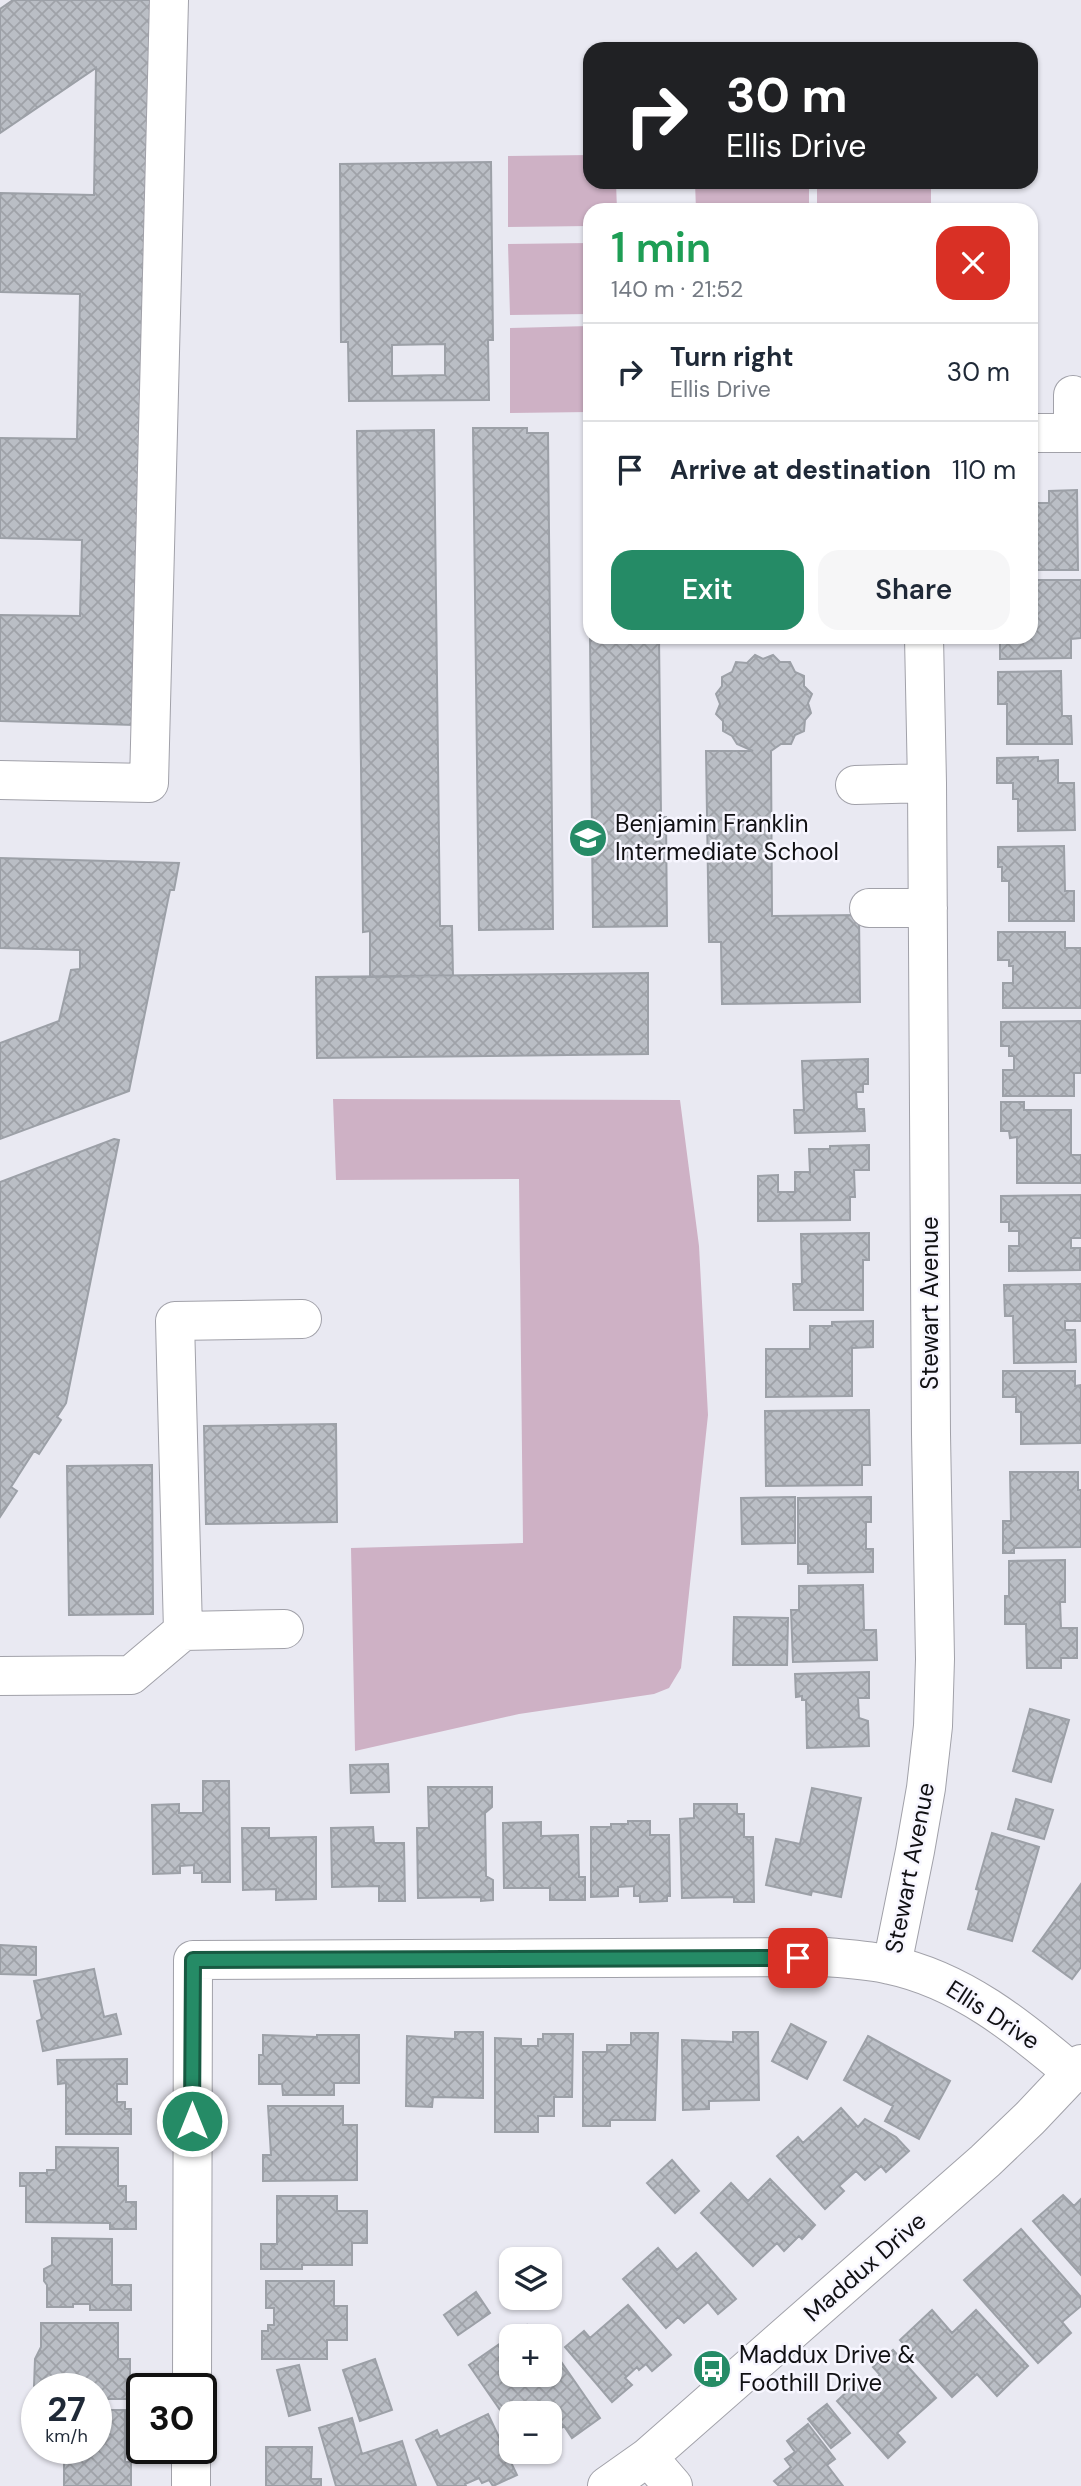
<!DOCTYPE html>
<meta charset="utf-8">
<style>
:root{--surface:#fff;--page:#f6f6f7;--text:#1f2937;--muted:#747a83;--line:#e0e1e3;--accent:#258b66}
body{margin:0;font-family:"DM Sans",sans-serif;background:var(--page);color:var(--text);height:100vh;display:flex;flex-direction:column;font-size:26px;white-space:nowrap}
*{box-sizing:border-box;margin:0}
p{font-size:23px;color:var(--muted)}
.icon{flex:none;width:38px;height:38px;fill:none;stroke:currentColor;stroke-width:2;stroke-linecap:round;stroke-linejoin:round}
.map{position:relative;flex:1;overflow:hidden}
.drawer{position:absolute;left:583px;top:203px;width:455px;height:441px;display:flex;flex-direction:column;background:var(--surface);border-radius:21px;box-shadow:0 2px 5px #0004}
.drawer>*{flex:none}
.hud{position:absolute;left:583px;top:42px;width:455px;height:147px;border-radius:21px;box-shadow:0 2px 5px #0004;background:#202124;color:#fff;overflow:hidden}
.buttons{position:absolute;left:499px;top:2247px;display:grid;gap:14px}
.buttons a{display:grid;place-items:center;width:63px;height:63px;border-radius:14px;background:var(--surface);box-shadow:0 2px 5px #0004;font-size:35px}
.speed{position:absolute;left:21px;top:2373px;display:flex;gap:14px;font-size:35px;font-weight:700;text-align:center}
.speed>*{display:grid;place-content:center;width:91px;height:91px;border-radius:50%;background:var(--surface);box-shadow:0 2px 5px #0004;line-height:1}
.speed small{font-size:18px;font-weight:400}
.speed .limit{border:4px solid #111;border-radius:10px;background:#fff;color:#111}
.pin{position:absolute;display:grid;place-items:center;width:60px;height:60px;color:#fff;margin:-30px;border-radius:14px;box-shadow:0 4px 10px #0006}
.me{position:absolute;width:77px;margin:-38px;rotate:0deg;stroke-linejoin:round;filter:drop-shadow(0 0 5px #0008)}
.turn{display:flex;align-items:center;gap:24px;height:147px;padding:0 28px;font-size:32px}
.turn .icon{width:91px;height:91px;stroke-width:2.5}
.turn b{display:block;font-size:49px;line-height:60px}
.round{display:grid;place-items:center;flex:none;width:74px;height:74px;border-radius:21px;background:var(--page)}
.summary{display:flex;align-items:center;justify-content:space-between;height:119px;padding:0 28px}
h1{font-size:42px;font-weight:600;line-height:52px;color:#1e9e55}
.cta{display:flex;gap:14px;margin-top:auto;padding:14px 28px}
.cta a{flex:1;height:80px;border-radius:21px;background:var(--accent);color:#fff;font-size:28px;font-weight:600;line-height:80px;text-align:center}
.cta a+a{background:var(--page);color:var(--text)}
ul{padding:0;list-style:none}
li{display:flex;align-items:center;gap:21px;height:98px;padding:0 28px;border-top:2px solid var(--line)}
li div{flex:1}
li b{display:block;font-size:26px}
li em{font-style:normal}
.map>svg:first-child{display:block}
</style>
<div class="map">
<svg width="1081" height="2486" viewBox="0 0 1081 2486">
<defs>
<pattern id="building-cross-hatch" width="8" height="8" patternUnits="userSpaceOnUse" patternTransform="scale(1.75)"><rect width="8" height="8" fill="#babec5"/><path d="M0 0l8 8M0 8l8-8" fill="none" stroke="#9fa2a8"/></pattern>
</defs>
<rect width="100%" height="100%" fill="#e9e9f2"/>
<path fill="#ceb1c5" d="M590,155V182H616L617,210H590V226L508,227V156Z
M695,182H809V210H696Z
M817,182H931V210H817Z
M590,243V314L510,315L508,244Z
M590,326V412L510,413V328Z
M333,1099L680,1100L699,1246L708,1415L681,1668L669,1688L654,1694L519,1714L355,1751L351,1548L523,1543L519,1179L336,1180Z"/>
<path fill="url(#building-cross-hatch)" stroke="#9ca0a7" stroke-width="2" fill-rule="evenodd" d="M13,0H156L134,725L0,721V615L80,616L82,540L0,538V438L77,439L80,294L0,292V193L94,195L96,68L0,133V9Z
M491,162L493,340H488L489,400L349,401L348,342H341L340,164ZM445,344V375L392,376V345Z
M473,428H527V433H548L553,929L479,930Z
M588,429H590V624Z
M434,430L440,926H452L453,976L370,977V931L363,932L357,431Z
M1077,490L1078,570H1031V514H1036V503H1049V491Z
M1031,580H1081V638L1071,639V658L1000,659V637H1031Z
M590,637H659L661,817H666L667,926L593,927Z
M755,655L763,659L773,655L780,662H790L795,672L804,676V686L812,694L808,703L811,713L805,720L804,731L795,735L791,744H781L771,751L772,916L859,915L860,1002L722,1004L721,942H709L706,751H753L737,744L732,736L723,731V721L716,714L720,704L716,694L722,686V677L732,672L736,662L747,663Z
M1061,671L1062,716H1071L1072,744H1007V704H998V672Z
M1038,757V761L1058,760V783H1074L1075,830L1018,831V799H1013V783H997V758Z
M1064,846L1065,891H1074V921H1009V881H1002V867H998V847Z
M0,858L179,863L174,890H170L129,1091L0,1139V1043L59,1021L71,970L80,969V950L0,948Z
M998,932H1065V948H1081V1008H1003V983H1013V966H1009V960H998Z
M648,973V1054L317,1058L316,977Z
M1081,1021V1073H1074V1096H1003V1070H1014V1056H1009V1046H1001V1022Z
M868,1059V1084H863V1092H856L857,1109H864L865,1131L795,1133L794,1110H804L802,1061Z
M1001,1102H1024V1110H1071V1155H1081V1183H1017V1137L1010,1138L1009,1131H1001Z
M114,1139L119,1140L66,1403L57,1417L61,1420L39,1454L34,1451L11,1487L17,1491L0,1517V1182Z
M869,1145V1170H854L855,1197H850V1220L758,1221V1176L778,1175V1192H795V1172H810L809,1149H830V1146Z
M1081,1195V1238H1071V1248H1080V1270L1009,1271V1246H1019V1231H1009V1222H1001V1196Z
M869,1233V1260H863V1310H794L793,1284H802L801,1234Z
M1081,1284V1321H1065V1330H1075L1076,1362L1014,1363L1013,1316H1005L1004,1285Z
M873,1321V1347L852,1348V1396L766,1397V1349H810V1326H832V1322Z
M1003,1371H1075V1386L1081,1385V1443L1021,1444V1412H1016V1397H1003Z
M869,1410L870,1465H862V1485L766,1486L765,1411Z
M336,1424L337,1522L206,1524L204,1426Z
M152,1465L153,1614L69,1615L67,1466Z
M1010,1472H1078V1490H1081V1547L1014,1548V1553H1003V1521H1011Z
M795,1497V1543L742,1544L741,1498Z
M871,1497V1522H866V1549H873V1572L808,1573V1564H798V1498Z
M1065,1560V1602H1060L1061,1628H1077V1658H1061V1668H1027L1026,1624H1005V1596H1009V1561Z
M863,1585L864,1630H876L877,1660L793,1662L791,1610H799V1586Z
M734,1617L788,1618L787,1665H733Z
M869,1672V1698H858L859,1718L868,1721L869,1746L807,1748L806,1700H802V1696L796,1697L795,1674Z
M1030,1709L1069,1720L1051,1782L1013,1771Z
M388,1764L389,1792L351,1793L350,1765Z
M203,1781H229L230,1882H202V1873H194V1865L180,1866V1873L153,1874L152,1805L179,1804V1813H203Z
M428,1787H492V1807L485,1813L486,1876L493,1880V1900L481,1901V1897L418,1898L417,1828H429Z
M812,1788L861,1798L841,1897L812,1891L811,1895L766,1885L776,1839L800,1844Z
M1016,1799L1053,1810L1044,1839L1008,1829Z
M694,1804H737V1814H744V1837H753L754,1902H734V1897L682,1898L680,1819L694,1818Z
M628,1821H650V1835H669L670,1896H667V1901L640,1902V1896H634V1886L618,1887V1896L591,1897V1827H611V1824H628Z
M541,1822V1836L578,1835L579,1877H585V1900H550V1888H504L503,1823Z
M373,1827L374,1843H404L405,1901H379V1886L332,1887L331,1828Z
M242,1828H269V1838L316,1837V1899L276,1900V1889L243,1890Z
M992,1833L1039,1847L1012,1941L968,1929L979,1890L976,1889Z
M1081,1884V1967L1072,1979L1033,1951Z
M0,1945L36,1947V1975L0,1974Z
M94,1969L104,2017L116,2014L121,2034L43,2051L37,2021L42,2019L34,1981Z
M791,2024L826,2042L807,2079L772,2061Z
M455,2032H483V2098L433,2097L432,2107L406,2106L407,2036L455,2039Z
M733,2032H758L759,2100L709,2101V2109L683,2110L682,2040L733,2042Z
M631,2033H658L655,2120H610V2126H583V2052H607V2045H631Z
M543,2034H573L572,2097H554V2116H538V2132H495V2038L521,2039V2046H538V2039H543Z
M263,2035L317,2037V2035H359V2083H334V2095H283L282,2084H259V2055H263Z
M868,2036L950,2081L919,2139L885,2121L893,2106L844,2080Z
M127,2059V2084H117V2102H125V2109H131V2134H66V2083L58,2084L57,2060Z
M268,2106H343V2125H357V2180L263,2181V2155H271Z
M841,2108L858,2127L865,2119L896,2137L909,2151L886,2172L881,2166L865,2180L856,2171L839,2186L844,2191L825,2209L777,2156L798,2137L803,2143Z
M56,2147L118,2148V2186H126V2202H136V2229H110V2223L26,2222V2186H20V2173H47V2170H56Z
M672,2160L699,2191L675,2213L647,2183Z
M770,2179L815,2225L802,2239L799,2236L784,2251L777,2243L753,2266L701,2213L731,2183L748,2201Z
M1063,2195L1074,2206L1081,2199V2275L1033,2221Z
M277,2196H337V2211H367V2243H352V2265H302V2269H261V2244H277Z
M1021,2229L1081,2297V2306L1062,2322L1071,2333L1038,2363L964,2280Z
M52,2238L112,2239V2285H131V2310H90V2304H73V2307H47V2285L44,2281V2269L52,2265Z
M658,2248L677,2270L696,2253L736,2299L718,2314L708,2302L684,2323L678,2317L666,2328L623,2279Z
M266,2281H334V2306H347V2340H327V2359H262V2331H268V2325H274V2308H266Z
M476,2292L490,2313L458,2335L444,2315Z
M628,2305L671,2355L652,2371L646,2364L639,2370L637,2367L625,2378L632,2385L612,2402L565,2347L584,2331L590,2338Z
M932,2310L952,2333L976,2310L1028,2366L997,2396L977,2374L952,2397L900,2340Z
M41,2323H118V2359H130V2399H96V2389H37L34,2386L35,2359L41,2347Z
M527,2325L535,2336H511V2375H550V2357L555,2353L600,2418L572,2438L564,2426L550,2437V2413H511V2426L469,2365Z
M893,2350L936,2398L897,2433L905,2442L888,2458L837,2401L855,2384L862,2391L880,2375L873,2367Z
M375,2359L392,2410L360,2421L343,2370Z
M299,2365L310,2410L289,2416L277,2370Z
M827,2404L850,2433L831,2448L808,2419Z
M96,2410H125V2462H131V2486H64V2448H96Z
M488,2414L517,2475L493,2486L489,2480L482,2483L479,2478L465,2484L466,2486H438L416,2440L437,2430L440,2437Z
M352,2418L362,2454L402,2441L416,2486H336L319,2428Z
M808,2424L835,2459L827,2465L843,2486H779L774,2481L791,2467L785,2459L795,2452L787,2441Z
M266,2447H312L311,2479H321V2486H266Z"/>
<g fill="none" stroke-linecap="round" stroke-linejoin="round">
<defs>
<path id="minor" d="M1073,395V433
M1031,433H1081
M0,780L149,783L169,0
M855,785L927,783
M869,908H928
M183,1631L175,1321L302,1319
M0,1676L131,1675L183,1631L284,1629
M892,1965L915,1851L926,1788L933,1726L935,1659L931,1434L927,783L924,637
M192,2389L193,1960L826,1957C847,1959 869,1960 890,1965C961,1980 1019,2027 1073,2073
M648,2457L673,2486
M191,2486V2448
M607,2486L648,2457L985,2161L1030,2118L1081,2064"/>
</defs>
<use href="#minor" stroke="#a1a1a9" stroke-width="40"/>
<use href="#minor" stroke="#fff" stroke-width="38"/>
</g>
<g fill="none" stroke-linecap="round" stroke-linejoin="round">
<defs>
<path id="route" d="M192,2121L193,1960L798,1958"/>
</defs>
<use href="#route" stroke="#185a42" stroke-width="18"/>
<use href="#route" stroke="#258b66" stroke-width="12"/>
</g>
<defs>
<symbol id="school-disc" viewBox="-11 -11 22 22"><circle r="9.5" fill="#258b66" stroke="#f7f6ff"/><path d="M0-5L7-2L0 1L-7-2ZM-4 1L0 2.5L4 1V4Q0 6-4 4Z" fill="#fff"/></symbol>
<symbol id="bus-disc" viewBox="-11 -11 22 22"><circle r="9.5" fill="#258b66" stroke="#f7f6ff"/><path d="M-5-6H5V4H4V6H2V4H-2V6H-4V4H-5ZM-3.5-4V0h7V-4ZM-3.5 1.2v1.5H-2V1.2ZM2 1.2v1.5H3.5V1.2Z" fill="#fff"/></symbol>
</defs>
<g fill-rule="evenodd">
<use href="#school-disc" x="566" y="816" width="44" height="44"/>
<use href="#bus-disc" x="690" y="2347" width="44" height="44"/>
</g>
<g text-anchor="middle" stroke-width="5" stroke-linejoin="round" paint-order="stroke">
<g font-size="24" fill="#101013" stroke="#f7f6ff" text-anchor="start">
<text x="615" y="832">Benjamin Franklin<tspan x="615" dy="28">Intermediate School</tspan></text>
<text x="739" y="2363">Maddux Drive &amp;<tspan x="739" dy="28">Foothill Drive</tspan></text>
</g>
<g font-size="24" fill="#101013" stroke="#f7f6ff">
<text transform="translate(930 1303) rotate(-90)" y="8">Stewart Avenue</text>
<text transform="translate(910 1868) rotate(-79)" y="8">Stewart Avenue</text>
<text transform="translate(993 2015) rotate(33)" y="8">Ellis Drive</text>
<text transform="translate(865 2267) rotate(-41)" y="8">Maddux Drive</text>
</g>
</g>
</svg>
<div class="buttons">
<a><svg class="icon" aria-label="layers" viewBox="0 0 24 24"><path d="M12 4l9 5-9 5-9-5zM3 14l9 5 9-5"/></svg></a>
<a>+</a>
<a>−</a>
</div>
<div class="speed"><div>27<small>km/h</small></div><div class="limit">30</div></div>
<div class="pin" style="left:798px;top:1958px;background:#d93025"><svg class="icon" aria-label="arrive" viewBox="0 0 24 24"><path d="M6 21V4h12l-3 4 3 4H6"/></svg></div>
<svg class="me" style="left:192px;top:2121px" viewBox="-20 -20 40 40"><circle r="17" fill="#258b66" stroke="#fff" stroke-width="3"/><path d="M0-11L8 9 0 5-8 9z" fill="#fff"/></svg>
<div class="hud">
<div class="turn"><svg class="icon" aria-label="right" viewBox="0 0 24 24"><path d="M7 20v-9h11M14 6l5 5-5 5"/></svg><div><b>30 m</b>Ellis Drive</div></div>
</div>
<section class="drawer">
<div class="summary"><div><h1>1 min</h1><p>140 m · 21:52</p></div><a class="round" style="background:#d93025;color:#fff"><svg class="icon" aria-label="close" viewBox="0 0 24 24"><path d="M6 6l12 12M18 6L6 18"/></svg></a></div>
<ul>
<li><svg class="icon" aria-label="right" viewBox="0 0 24 24"><path d="M7 20v-9h11M14 6l5 5-5 5"/></svg><div><b>Turn right</b><p>Ellis Drive</p></div><em>30 m</em></li>
<li><svg class="icon" aria-label="arrive" viewBox="0 0 24 24"><path d="M6 21V4h12l-3 4 3 4H6"/></svg><div><b>Arrive at destination</b></div><em>110 m</em></li>
</ul>
<div class="cta"><a>Exit</a><a>Share</a></div>
</section>
</div>
